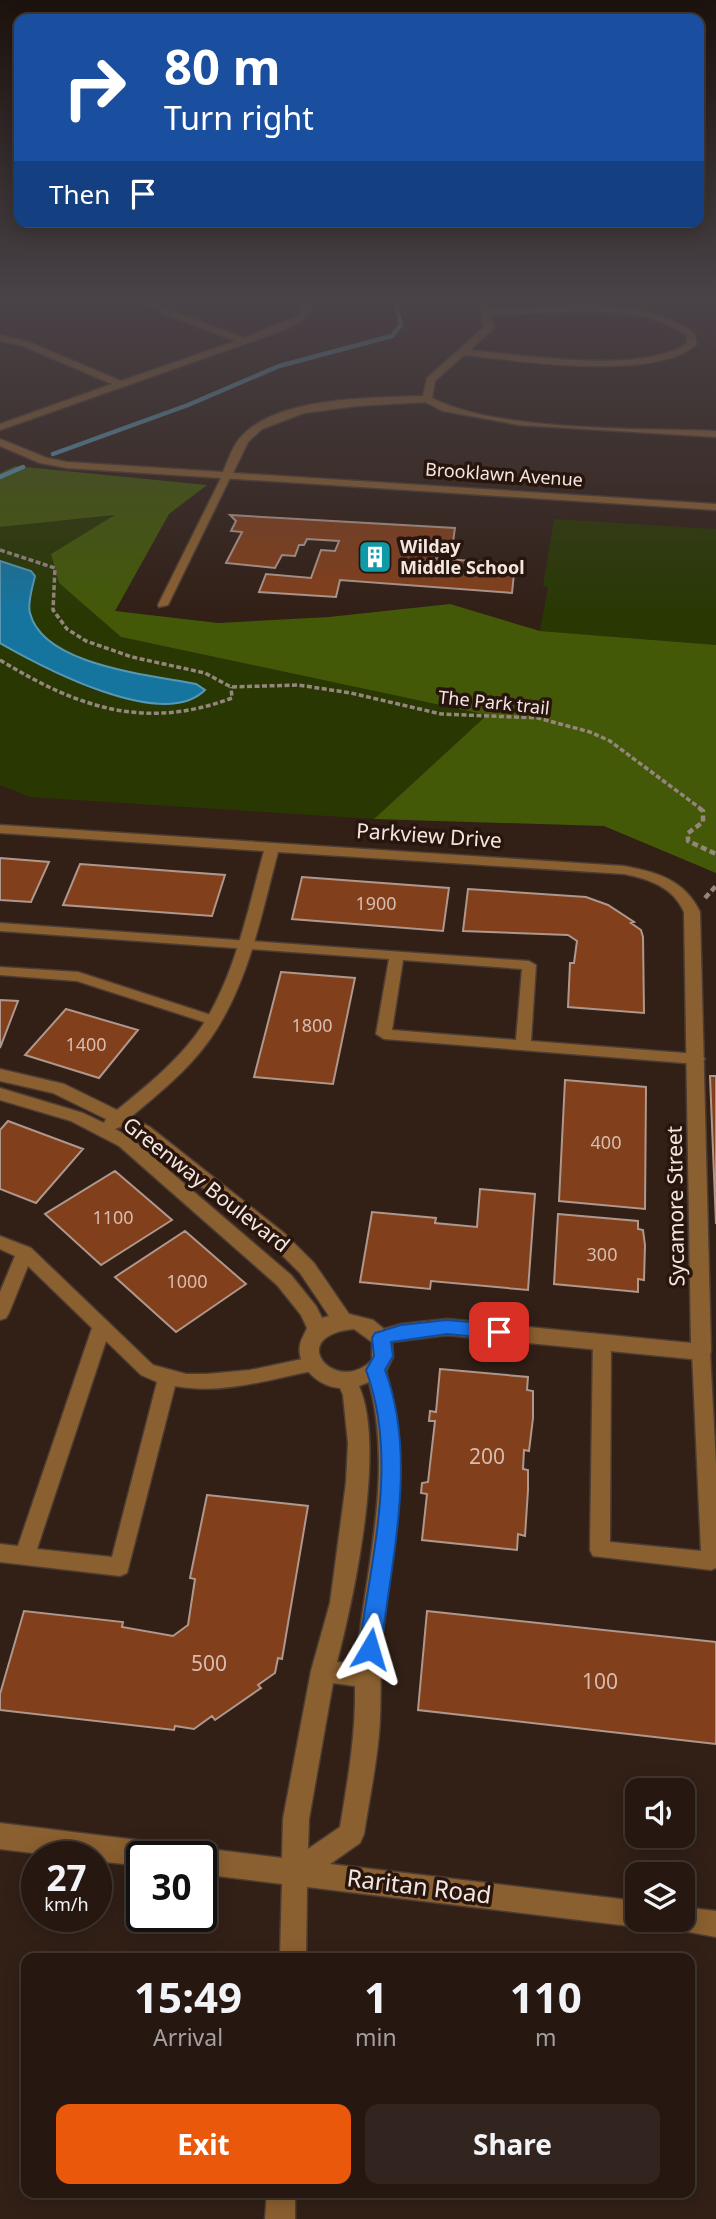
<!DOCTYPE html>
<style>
:root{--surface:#261811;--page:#32251f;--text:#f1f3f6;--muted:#a4a09f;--line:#423731;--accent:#ea580c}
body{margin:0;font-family:"Noto Sans",sans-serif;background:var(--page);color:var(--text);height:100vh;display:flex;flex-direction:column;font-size:26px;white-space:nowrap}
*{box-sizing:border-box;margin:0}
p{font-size:23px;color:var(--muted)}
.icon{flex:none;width:38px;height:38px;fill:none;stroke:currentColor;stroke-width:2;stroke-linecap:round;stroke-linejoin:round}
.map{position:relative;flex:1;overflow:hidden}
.sheet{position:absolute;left:21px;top:1953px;width:674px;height:245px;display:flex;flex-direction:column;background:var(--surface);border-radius:14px;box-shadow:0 4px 18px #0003,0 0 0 2px var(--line)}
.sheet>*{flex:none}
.banner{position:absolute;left:14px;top:14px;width:690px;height:214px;border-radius:14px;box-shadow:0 4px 18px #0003,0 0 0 2px var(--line);background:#1a4fa0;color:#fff;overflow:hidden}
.tools{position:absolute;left:625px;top:1778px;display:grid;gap:14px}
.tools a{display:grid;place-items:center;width:70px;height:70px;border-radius:14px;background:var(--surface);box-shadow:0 4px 18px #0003,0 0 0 2px var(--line);font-size:35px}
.speed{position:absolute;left:21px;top:1841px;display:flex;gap:14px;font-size:35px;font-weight:700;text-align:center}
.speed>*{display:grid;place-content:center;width:91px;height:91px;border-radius:50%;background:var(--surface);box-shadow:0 4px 18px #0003,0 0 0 2px var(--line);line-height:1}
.speed small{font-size:18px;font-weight:400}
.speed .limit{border:4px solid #111;border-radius:10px;background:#fff;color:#111}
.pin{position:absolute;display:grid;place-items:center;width:60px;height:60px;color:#fff;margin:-30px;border-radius:14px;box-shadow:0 4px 10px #0006}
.me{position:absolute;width:77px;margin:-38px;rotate:7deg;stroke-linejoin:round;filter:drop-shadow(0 0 5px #0008)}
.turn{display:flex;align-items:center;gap:24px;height:147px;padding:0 35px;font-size:32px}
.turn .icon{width:91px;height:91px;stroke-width:2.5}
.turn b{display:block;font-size:49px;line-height:60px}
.then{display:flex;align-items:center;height:66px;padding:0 35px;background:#0003;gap:14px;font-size:26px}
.eta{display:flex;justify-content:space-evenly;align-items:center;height:119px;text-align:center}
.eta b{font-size:42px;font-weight:700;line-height:49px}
.cta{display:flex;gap:14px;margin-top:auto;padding:14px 35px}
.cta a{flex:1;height:80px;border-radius:14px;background:var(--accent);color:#fff;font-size:28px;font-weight:700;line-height:80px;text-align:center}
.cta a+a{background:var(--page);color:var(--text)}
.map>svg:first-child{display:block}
</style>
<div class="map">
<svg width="716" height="2219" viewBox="0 0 716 2219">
<rect width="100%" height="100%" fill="#322017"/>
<path fill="#293803" d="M117,515L51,554L59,583L121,637L487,715L374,819L30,797L0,785V643L48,670L94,690L151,703L196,684C152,675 43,666 30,613C27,603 33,586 35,576L31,571L0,561V527Z
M554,519L716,529V645L540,631L548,587L543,586Z"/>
<path fill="#435908" d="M15,466L207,485L169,514L115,611L218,623L329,617L450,604L540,631L716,645V873L604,826L374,819L487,715L121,637L59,583L51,554L115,515L0,527V473Z"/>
<path fill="#16759e" stroke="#5897b2" stroke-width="2" d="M0,561L31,571L35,576C33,586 27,603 30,613C43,666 152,675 196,684L205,690C163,732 42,667 0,643Z"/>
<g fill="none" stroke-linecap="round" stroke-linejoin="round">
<path stroke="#5897b2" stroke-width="4.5" d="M53,454L188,405L279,366L392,336L401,325L395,302
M0,477L23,467"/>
</g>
<path fill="#823f1b" stroke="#af978c" stroke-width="2" d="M230,515L455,528L452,549H434L432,558L515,564L512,593L340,580L336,597L259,592L266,574L311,578L321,550L335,551L339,541L307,539L304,545H299L295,556L282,555L275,568L226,563L242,532L231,531L236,521Z
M0,858L49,862L31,902L0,900Z
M80,864L225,875L212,916L63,905Z
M302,877L449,888L443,931L292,919Z
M468,889L586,897L608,905L634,922L631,923L641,930L643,937L644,1013L568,1007L570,963H574L577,941L568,935L463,931Z
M281,972L355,978L333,1084L254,1077Z
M0,1000L18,1001L0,1048Z
M66,1009L138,1030L99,1078L25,1055Z
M710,1076H716V1224Z
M565,1080L646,1087L645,1209L559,1201Z
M8,1121L83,1149L36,1203L0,1189V1130Z
M115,1171L172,1220L101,1265L45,1214Z
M480,1189L535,1194L528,1290L431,1281L430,1289L360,1282L372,1212L436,1218L435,1223L477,1227Z
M558,1214L638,1221V1229L643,1230L645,1245L644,1280L638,1279V1292L554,1284Z
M185,1231L246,1284L176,1332L115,1277Z
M440,1369L528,1377L527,1390L533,1391V1418L529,1451L524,1450L523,1469L528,1470V1490L525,1536L518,1534L517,1550L422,1540L427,1494L421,1493L422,1483L428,1482L435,1421H429L430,1411L436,1412Z
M207,1495L308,1506L282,1659L278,1658L275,1673L258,1685L261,1688L215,1720L212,1716L194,1729L175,1726L174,1730L0,1710V1694L24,1611L123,1622L122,1627L173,1636L188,1625L195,1579L190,1578Z
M427,1611L716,1642V1744L418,1710Z"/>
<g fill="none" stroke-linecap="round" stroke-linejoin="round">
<defs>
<path id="service" d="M224,472L232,474L168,605L159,607L158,605Z
M0,923L529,961L536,965L531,1041L697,1054L705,1059L697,1064L384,1039L376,1034L389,959L0,931ZM403,960L522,969L516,1040L392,1030Z
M0,967L78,972L217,1017L219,1020L217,1023H207L77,981L0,975Z
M0,1236L31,1248L153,1365L186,1374H207L250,1370L312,1357L318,1359L321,1364L318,1369L312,1371C267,1380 221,1395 175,1386L127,1573L120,1576L0,1562V1544L18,1546L92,1328L28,1266L9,1313L6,1318L0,1320V1292L15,1256L0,1249ZM106,1341L141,1375L157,1382L112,1557L37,1549Z
M602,1336L608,1338L611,1343L610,1542L701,1551L692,1352L695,1347L701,1345L707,1347L710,1352L716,1465V1568L711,1570L593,1556L590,1550L593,1343L596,1338Z"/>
<path id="minor" d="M146,302H156L170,310L244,338L298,316L307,302H315L304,320L287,329L0,430V424L112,384L23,346L0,341V335L29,342L121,381L236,341L164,314Z
M478,302H486L489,310C555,307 637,292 694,333L697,344C657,382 518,361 464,355L435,381L432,398C499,432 638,428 716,431V437L519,425L443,411L425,402L357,406L304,413L262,429L248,442L233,473L716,504V510L67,468L40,463L0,446V439L47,458L67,462L223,472C228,461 232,447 240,438C276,396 372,398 423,396L427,378L484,327ZM564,312C607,311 650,310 687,336V343C642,375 525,355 470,350L494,328L490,315Z
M0,825L624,866C657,872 685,880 700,912L711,1352L708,1358L701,1360L447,1335L392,1342L393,1357L386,1371C414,1471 392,1540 382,1639C379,1671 382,1702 379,1734C376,1768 369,1801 364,1834L360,1843L330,1864L637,1901V1920H648L646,1923L637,1927L307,1887L306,1958H280L282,1884L201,1874V1857H190L192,1852L201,1848L282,1858L283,1819L311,1671L330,1603L346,1483L348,1443L343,1395L340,1388C320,1387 296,1367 300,1345C301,1339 305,1333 307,1328L301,1315L277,1285L119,1146L71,1121L0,1100V1088L83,1113L104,1123L106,1119L53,1093L0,1081V1069L64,1084L117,1110C145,1087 173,1065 195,1036C234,984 247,912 264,851L0,833ZM278,852L624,874C649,879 673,887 684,912L691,1343L447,1319L401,1324L384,1329L373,1320L349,1314L314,1263L284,1233L150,1127L131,1117C158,1094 187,1071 208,1042C248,987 261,916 278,852ZM120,1127L138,1135L270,1243L300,1273L329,1316L322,1318L316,1306L291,1275L131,1138L115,1129ZM354,1329L372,1342V1360C336,1397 283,1336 354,1329ZM369,1382C394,1476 365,1570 356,1664L337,1662C354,1597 386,1447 359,1386ZM333,1683L355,1686C356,1734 348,1779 340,1827L308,1849L309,1819Z
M0,1823L169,1844L178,1848L182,1857H142V1866L96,1861V1857H66L0,1849Z
M682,1907L716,1911V1937L673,1929L669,1920H682Z
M267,2193H295V2219H265Z"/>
</defs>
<use href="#service" stroke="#4d3c33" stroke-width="3"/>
<use href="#minor" stroke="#4d3c33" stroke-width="3"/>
<path stroke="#94857d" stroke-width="3.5" stroke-dasharray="5 2.5" stroke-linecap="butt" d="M0,550L55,568L53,610L67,629L86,641L132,657L205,673L231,687L298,685L351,693L441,714L538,718L590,732L610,741L701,809
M0,660C77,707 144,731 232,698L231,687"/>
<path stroke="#94857d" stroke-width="4.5" stroke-dasharray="6 3.5" stroke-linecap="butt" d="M699,808L703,811V822L688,833V841L716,854
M705,898L716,886"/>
<use href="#service" fill="#8b6030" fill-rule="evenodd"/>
<use href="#minor" fill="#8b6030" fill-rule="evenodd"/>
</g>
<linearGradient id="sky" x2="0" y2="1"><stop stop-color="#1c120d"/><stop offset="0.49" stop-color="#494247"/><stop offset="1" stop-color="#494247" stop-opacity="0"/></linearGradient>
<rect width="716" height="612" fill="url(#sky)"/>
<path fill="#1a73e8" stroke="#114b97" stroke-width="2" d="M447,1320L499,1325L508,1332L499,1339L447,1334L391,1342L393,1356L385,1370C418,1458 391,1559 381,1649L377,1656L370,1658L362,1656L359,1649C371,1559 399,1458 366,1370L374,1356L372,1338L375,1333L401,1325Z"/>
<defs>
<symbol id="building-square" viewBox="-11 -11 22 22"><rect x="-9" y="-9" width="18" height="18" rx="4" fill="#0f9aa8" stroke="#28160e"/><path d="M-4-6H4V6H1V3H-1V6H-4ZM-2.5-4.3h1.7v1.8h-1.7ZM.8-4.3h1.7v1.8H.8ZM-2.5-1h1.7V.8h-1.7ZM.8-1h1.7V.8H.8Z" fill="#fff"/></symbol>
</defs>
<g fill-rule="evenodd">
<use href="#building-square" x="356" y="538" width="38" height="38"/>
</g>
<g text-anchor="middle" stroke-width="7" stroke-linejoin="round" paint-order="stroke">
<g font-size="18" fill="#f3e6e0" stroke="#28160e">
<text transform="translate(504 475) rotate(4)" y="6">Brooklawn Avenue</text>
<text transform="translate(494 703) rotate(6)" y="6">The Park trail</text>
</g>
<g font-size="18" font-weight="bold" fill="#f3e6e0" stroke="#28160e" text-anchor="start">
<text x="400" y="553">Wilday<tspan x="400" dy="21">Middle School</tspan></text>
</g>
<g font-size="18" fill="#d7bcaf">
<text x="376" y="910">1900</text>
<text x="312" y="1032">1800</text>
<text x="86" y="1051">1400</text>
<text x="606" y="1149">400</text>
<text x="113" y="1224">1100</text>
<text x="602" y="1261">300</text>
<text x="187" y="1288">1000</text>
</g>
<g font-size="21" fill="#f3e6e0" stroke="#28160e">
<text transform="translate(429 836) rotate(4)" y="7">Parkview Drive</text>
<text transform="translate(206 1185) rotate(38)" y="7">Greenway Boulevard</text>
<text transform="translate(676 1206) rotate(-91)" y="7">Sycamore Street</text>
</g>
<g font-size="21" fill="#d7bcaf">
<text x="487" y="1464">200</text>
<text x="209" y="1671">500</text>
<text x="600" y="1689">100</text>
</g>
<g font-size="24" fill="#f3e6e0" stroke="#28160e">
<text transform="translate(419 1887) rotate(7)" y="8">Raritan Road</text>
</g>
</g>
</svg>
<div class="tools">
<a><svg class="icon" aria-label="sound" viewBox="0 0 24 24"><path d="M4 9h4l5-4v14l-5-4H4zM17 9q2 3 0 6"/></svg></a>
<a><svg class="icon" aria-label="layers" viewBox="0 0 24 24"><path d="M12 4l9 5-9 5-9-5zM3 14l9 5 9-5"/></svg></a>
</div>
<div class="speed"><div>27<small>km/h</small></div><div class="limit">30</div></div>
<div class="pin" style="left:499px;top:1332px;background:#d93025"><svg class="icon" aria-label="arrive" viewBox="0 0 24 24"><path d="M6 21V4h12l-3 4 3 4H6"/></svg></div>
<svg class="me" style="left:370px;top:1649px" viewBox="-20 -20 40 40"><path d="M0-17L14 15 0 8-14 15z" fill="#1a73e8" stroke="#fff" stroke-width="4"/></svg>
<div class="banner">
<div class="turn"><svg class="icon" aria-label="right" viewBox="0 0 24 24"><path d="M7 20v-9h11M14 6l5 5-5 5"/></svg><div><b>80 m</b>Turn right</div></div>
<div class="then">Then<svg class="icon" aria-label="arrive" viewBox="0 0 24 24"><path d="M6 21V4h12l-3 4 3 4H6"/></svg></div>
</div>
<section class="sheet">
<div class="eta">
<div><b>15:49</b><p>Arrival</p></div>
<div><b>1</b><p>min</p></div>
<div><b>110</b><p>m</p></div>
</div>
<div class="cta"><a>Exit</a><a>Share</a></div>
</section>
</div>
